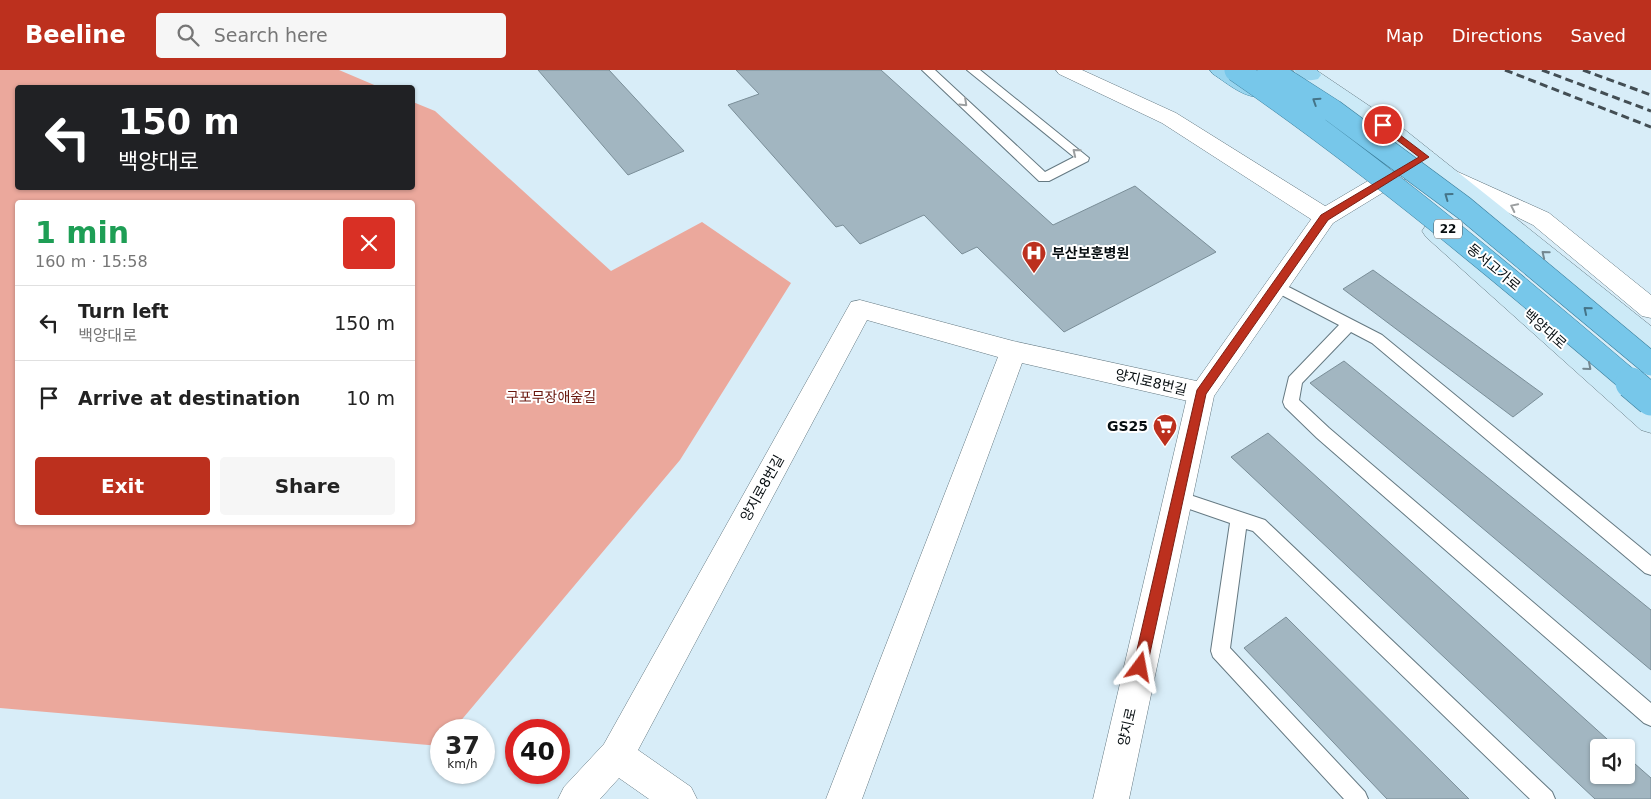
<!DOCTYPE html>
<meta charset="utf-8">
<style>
:root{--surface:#fff;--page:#f6f6f6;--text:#222;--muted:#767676;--line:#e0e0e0;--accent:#bc301e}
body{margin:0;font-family:"DejaVu Sans","Noto Sans KR",sans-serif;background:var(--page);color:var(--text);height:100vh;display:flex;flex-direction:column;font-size:19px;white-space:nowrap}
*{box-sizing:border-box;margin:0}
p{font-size:16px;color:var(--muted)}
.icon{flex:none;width:28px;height:28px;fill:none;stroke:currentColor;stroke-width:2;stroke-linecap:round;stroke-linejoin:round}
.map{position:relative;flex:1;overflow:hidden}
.side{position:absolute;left:15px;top:130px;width:400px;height:325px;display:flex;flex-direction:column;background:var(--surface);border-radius:5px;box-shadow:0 1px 4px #0004}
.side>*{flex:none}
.hud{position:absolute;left:15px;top:15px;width:400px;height:105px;border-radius:5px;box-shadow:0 1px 4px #0004;background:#202124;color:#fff;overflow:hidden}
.fabs{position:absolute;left:1590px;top:669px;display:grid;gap:10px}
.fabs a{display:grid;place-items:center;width:45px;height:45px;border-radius:5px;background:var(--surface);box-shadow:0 1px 4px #0004;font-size:25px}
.speed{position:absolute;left:430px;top:649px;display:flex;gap:10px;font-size:25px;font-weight:700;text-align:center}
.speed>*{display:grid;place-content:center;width:65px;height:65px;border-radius:50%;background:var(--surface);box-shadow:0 1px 4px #0004;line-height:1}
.speed small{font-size:12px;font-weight:400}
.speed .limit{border:8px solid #d22;background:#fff;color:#111}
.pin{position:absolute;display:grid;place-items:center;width:42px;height:42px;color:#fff;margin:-21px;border:2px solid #fff;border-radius:50%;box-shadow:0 1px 5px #0007}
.me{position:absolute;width:55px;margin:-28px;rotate:13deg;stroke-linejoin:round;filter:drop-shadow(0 0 4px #0008)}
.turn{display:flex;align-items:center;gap:18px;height:105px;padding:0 20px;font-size:22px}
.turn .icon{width:65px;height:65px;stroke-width:2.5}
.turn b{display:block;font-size:35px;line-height:42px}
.round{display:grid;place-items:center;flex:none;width:52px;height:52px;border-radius:5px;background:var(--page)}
.headline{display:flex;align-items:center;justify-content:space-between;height:85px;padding:0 20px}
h1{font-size:30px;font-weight:800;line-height:38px;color:#1e9e55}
.action{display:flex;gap:10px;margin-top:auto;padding:10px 20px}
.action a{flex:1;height:58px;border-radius:5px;background:var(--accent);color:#fff;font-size:20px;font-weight:800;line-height:58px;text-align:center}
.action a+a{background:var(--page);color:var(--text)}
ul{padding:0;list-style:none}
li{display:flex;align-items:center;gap:15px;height:75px;padding:0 20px;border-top:1px solid var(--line)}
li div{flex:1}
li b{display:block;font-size:19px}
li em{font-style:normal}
header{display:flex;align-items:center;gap:30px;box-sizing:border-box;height:70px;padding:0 25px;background:var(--accent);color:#fff}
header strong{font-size:24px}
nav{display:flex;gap:28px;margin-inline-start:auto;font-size:18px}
.search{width:350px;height:45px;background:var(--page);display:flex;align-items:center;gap:12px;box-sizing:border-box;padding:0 18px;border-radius:5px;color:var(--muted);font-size:19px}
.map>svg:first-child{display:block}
</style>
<header>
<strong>Beeline</strong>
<div class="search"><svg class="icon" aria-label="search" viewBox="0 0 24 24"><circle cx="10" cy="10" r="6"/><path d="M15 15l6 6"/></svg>Search here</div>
<nav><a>Map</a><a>Directions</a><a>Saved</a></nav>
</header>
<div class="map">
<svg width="1651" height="729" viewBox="0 0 1651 729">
<rect width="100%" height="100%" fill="#d8edf8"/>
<path fill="#eba89c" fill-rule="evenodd" d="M0,0H339L379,17L18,18V118H412L413,32L435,41L611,201L702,152L791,213L680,390L453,660H441L440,676L0,638ZM18,132H412V452H18Z"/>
<path fill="#a2b6c1" stroke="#7a8e98" d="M538,0H609L684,81L628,105Z
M736,0H881L1053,155L1135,116L1216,182L1064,262L977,177L962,184L924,145L860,174L843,155L836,157L728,35L759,24Z
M1373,200L1543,324L1513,347L1343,219Z
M1344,291L1651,540V600L1310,313Z
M1268,363L1617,678H1599V705H1626V686L1651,708V729H1595L1231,387Z
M1286,547L1469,729H1387L1244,578Z"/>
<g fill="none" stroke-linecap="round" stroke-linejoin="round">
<defs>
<path id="service" d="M922,0H935L1045,102L1074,87L967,0H980L1089,88L1088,91L1049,111H1039Z
M1277,211L1382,265L1651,486V505L1645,503L1372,273L1351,262L1302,313L1299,330L1329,358L1651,633V656L1644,653L1317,368L1285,337L1283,332L1289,307L1339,255L1272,220L1270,216L1272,212Z
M1178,421L1265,450L1552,722L1555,729H1530L1253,461L1246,459L1230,578L1365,722L1368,729H1344L1213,587L1211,581L1230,453L1172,433L1169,428L1172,423Z"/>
<path id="minor" d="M1056,0H1082L1176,43L1333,141L1337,147L1333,153L1325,155L1317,153L1162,53L1059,4Z
M860,230L1013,271L1201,312L1210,315L1214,323L1210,331L1201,334L1022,293L862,729H826L998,287L867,250L638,680L691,717L697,729H649L619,708L600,729H558L564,717L604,674L851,232Z"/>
<path id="tertiary" d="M1425,80L1433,82L1436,87L1433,92L1333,153L1214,326L1129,729H1093L1188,323L1317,141L1417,82Z
M1447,97L1549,143L1651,225V248L1642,246L1533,155L1439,109L1436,104L1439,99Z"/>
<path id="secondary" d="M1293,0H1316L1405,60L1651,256V280L1642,277L1389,70L1296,4Z
M1434,153L1442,155L1651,336V363L1641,360L1426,167L1422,161L1426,155Z"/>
<path id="primary" d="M1210,0H1234L1264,18L1267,22L1264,26C1247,31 1227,13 1213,4Z
M1294,0H1317L1321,5L1318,9C1308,12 1300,9 1294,0Z"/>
</defs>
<use href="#service" stroke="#657982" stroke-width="2"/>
<use href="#minor" stroke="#657982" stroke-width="1"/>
<use href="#tertiary" stroke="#657982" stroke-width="1"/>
<use href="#secondary" stroke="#657982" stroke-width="1"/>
<use href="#primary" stroke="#3a7d9a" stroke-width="1"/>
<use href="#service" fill="#fff" fill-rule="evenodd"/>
<use href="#minor" fill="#fff" fill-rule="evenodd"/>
<use href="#tertiary" fill="#fff" fill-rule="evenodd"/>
<use href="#secondary" fill="#cceaf7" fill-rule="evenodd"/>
<use href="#primary" fill="#99d5ef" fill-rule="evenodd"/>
<path stroke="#434e54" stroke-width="3" stroke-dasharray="8 4.5" stroke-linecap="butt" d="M1505,0L1651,57
M1542,0L1651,41
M1583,0L1651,25"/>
<defs>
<path id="trunk-bridge-far1" d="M1236,0C1375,96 1504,204 1633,314
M1269,0L1333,41L1464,138L1651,294"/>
<path id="trunk-bridge" d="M1631,313L1651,330"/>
</defs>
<use href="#trunk-bridge-far1" stroke="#3a7d9a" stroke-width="24" stroke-linecap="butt"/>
<use href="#trunk-bridge" stroke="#3a7d9a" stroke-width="32" stroke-linecap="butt"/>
<use href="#trunk-bridge-far1" stroke="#77c7ea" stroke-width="23"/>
<use href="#trunk-bridge" stroke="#77c7ea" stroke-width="31"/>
</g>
<defs><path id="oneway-chevron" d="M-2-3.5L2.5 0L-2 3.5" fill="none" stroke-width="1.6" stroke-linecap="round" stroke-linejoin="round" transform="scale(1.25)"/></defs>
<g stroke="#457488">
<use href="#oneway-chevron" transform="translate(1316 31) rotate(-147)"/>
<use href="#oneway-chevron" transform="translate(1448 126) rotate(-144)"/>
<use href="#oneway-chevron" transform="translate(1587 240) rotate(-140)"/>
</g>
<g stroke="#9c9fa0">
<use href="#oneway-chevron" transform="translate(964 33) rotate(43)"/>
<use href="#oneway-chevron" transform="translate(1076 82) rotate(-141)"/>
<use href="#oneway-chevron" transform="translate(1514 137) rotate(-154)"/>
</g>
<g stroke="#738790">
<use href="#oneway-chevron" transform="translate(1545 184) rotate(-141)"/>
<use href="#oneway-chevron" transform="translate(1588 297) rotate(41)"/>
</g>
<path fill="#bc301e" stroke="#7a1f14" d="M1383,52L1429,87L1328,150L1206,324L1147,597L1145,602L1140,604L1135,602L1133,597L1197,320L1321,145L1419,87L1380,57L1379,55Z"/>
<defs>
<symbol id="hospital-pin" viewBox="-11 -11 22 30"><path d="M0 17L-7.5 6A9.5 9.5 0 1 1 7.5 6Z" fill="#bc301e" stroke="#fff"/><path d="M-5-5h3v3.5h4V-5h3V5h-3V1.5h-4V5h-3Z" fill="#fff"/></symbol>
<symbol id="supermarket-pin" viewBox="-11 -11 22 30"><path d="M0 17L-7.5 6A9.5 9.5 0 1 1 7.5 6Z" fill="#bc301e" stroke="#fff"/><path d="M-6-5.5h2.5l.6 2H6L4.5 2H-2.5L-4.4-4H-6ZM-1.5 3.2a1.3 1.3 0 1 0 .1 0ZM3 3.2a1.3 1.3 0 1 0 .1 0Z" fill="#fff"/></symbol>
</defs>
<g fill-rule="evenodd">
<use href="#hospital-pin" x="1020" y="169" width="28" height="38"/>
<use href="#supermarket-pin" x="1151" y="342" width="28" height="38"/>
</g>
<g text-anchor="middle" stroke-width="4" stroke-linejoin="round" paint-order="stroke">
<rect fill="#fff" stroke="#515658" stroke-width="1" x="1434" y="149.5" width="28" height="19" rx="4"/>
<g font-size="12" font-weight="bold" fill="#070e11">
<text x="1448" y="163">22</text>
</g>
<g font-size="14" font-weight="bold" fill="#070e11" stroke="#fff" text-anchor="start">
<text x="1052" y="188">부산보훈병원</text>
<text x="1148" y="361" text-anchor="end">GS25</text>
</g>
<g font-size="14" fill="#070e11" stroke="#fff">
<text transform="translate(1494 197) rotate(40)" y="5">동서고가로</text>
<text transform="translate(1545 259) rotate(41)" y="5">백양대로</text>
<text transform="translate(1151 312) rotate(13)" y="5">양지로8번길</text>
<text transform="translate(762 418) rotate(-61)" y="5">양지로8번길</text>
<text transform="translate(1127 657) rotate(-77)" y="5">양지로</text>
</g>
<g font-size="14" fill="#68150b" stroke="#fff">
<text x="551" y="332">구포무장애숲길</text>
</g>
</g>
</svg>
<div class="fabs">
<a><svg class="icon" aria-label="sound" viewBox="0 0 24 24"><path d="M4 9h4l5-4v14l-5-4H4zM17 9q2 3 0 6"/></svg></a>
</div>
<div class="speed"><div>37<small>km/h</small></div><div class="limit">40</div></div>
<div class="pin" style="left:1383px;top:55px;background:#d93025"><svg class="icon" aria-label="arrive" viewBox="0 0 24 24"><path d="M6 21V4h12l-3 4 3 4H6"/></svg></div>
<svg class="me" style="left:1140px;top:597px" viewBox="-20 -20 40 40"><path d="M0-17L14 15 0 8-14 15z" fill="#bc301e" stroke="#fff" stroke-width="4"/></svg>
<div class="hud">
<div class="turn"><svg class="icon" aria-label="left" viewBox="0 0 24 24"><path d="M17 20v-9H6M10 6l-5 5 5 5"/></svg><div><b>150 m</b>백양대로</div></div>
</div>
<section class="side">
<div class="headline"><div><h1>1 min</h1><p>160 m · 15:58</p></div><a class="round" style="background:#d93025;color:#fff"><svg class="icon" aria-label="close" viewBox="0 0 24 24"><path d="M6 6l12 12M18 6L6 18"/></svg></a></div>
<ul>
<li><svg class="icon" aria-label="left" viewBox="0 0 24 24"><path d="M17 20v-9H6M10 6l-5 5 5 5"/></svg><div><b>Turn left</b><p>백양대로</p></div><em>150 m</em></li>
<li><svg class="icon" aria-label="arrive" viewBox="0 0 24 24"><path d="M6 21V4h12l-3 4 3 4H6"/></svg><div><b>Arrive at destination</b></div><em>10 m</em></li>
</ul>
<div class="action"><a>Exit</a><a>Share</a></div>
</section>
</div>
